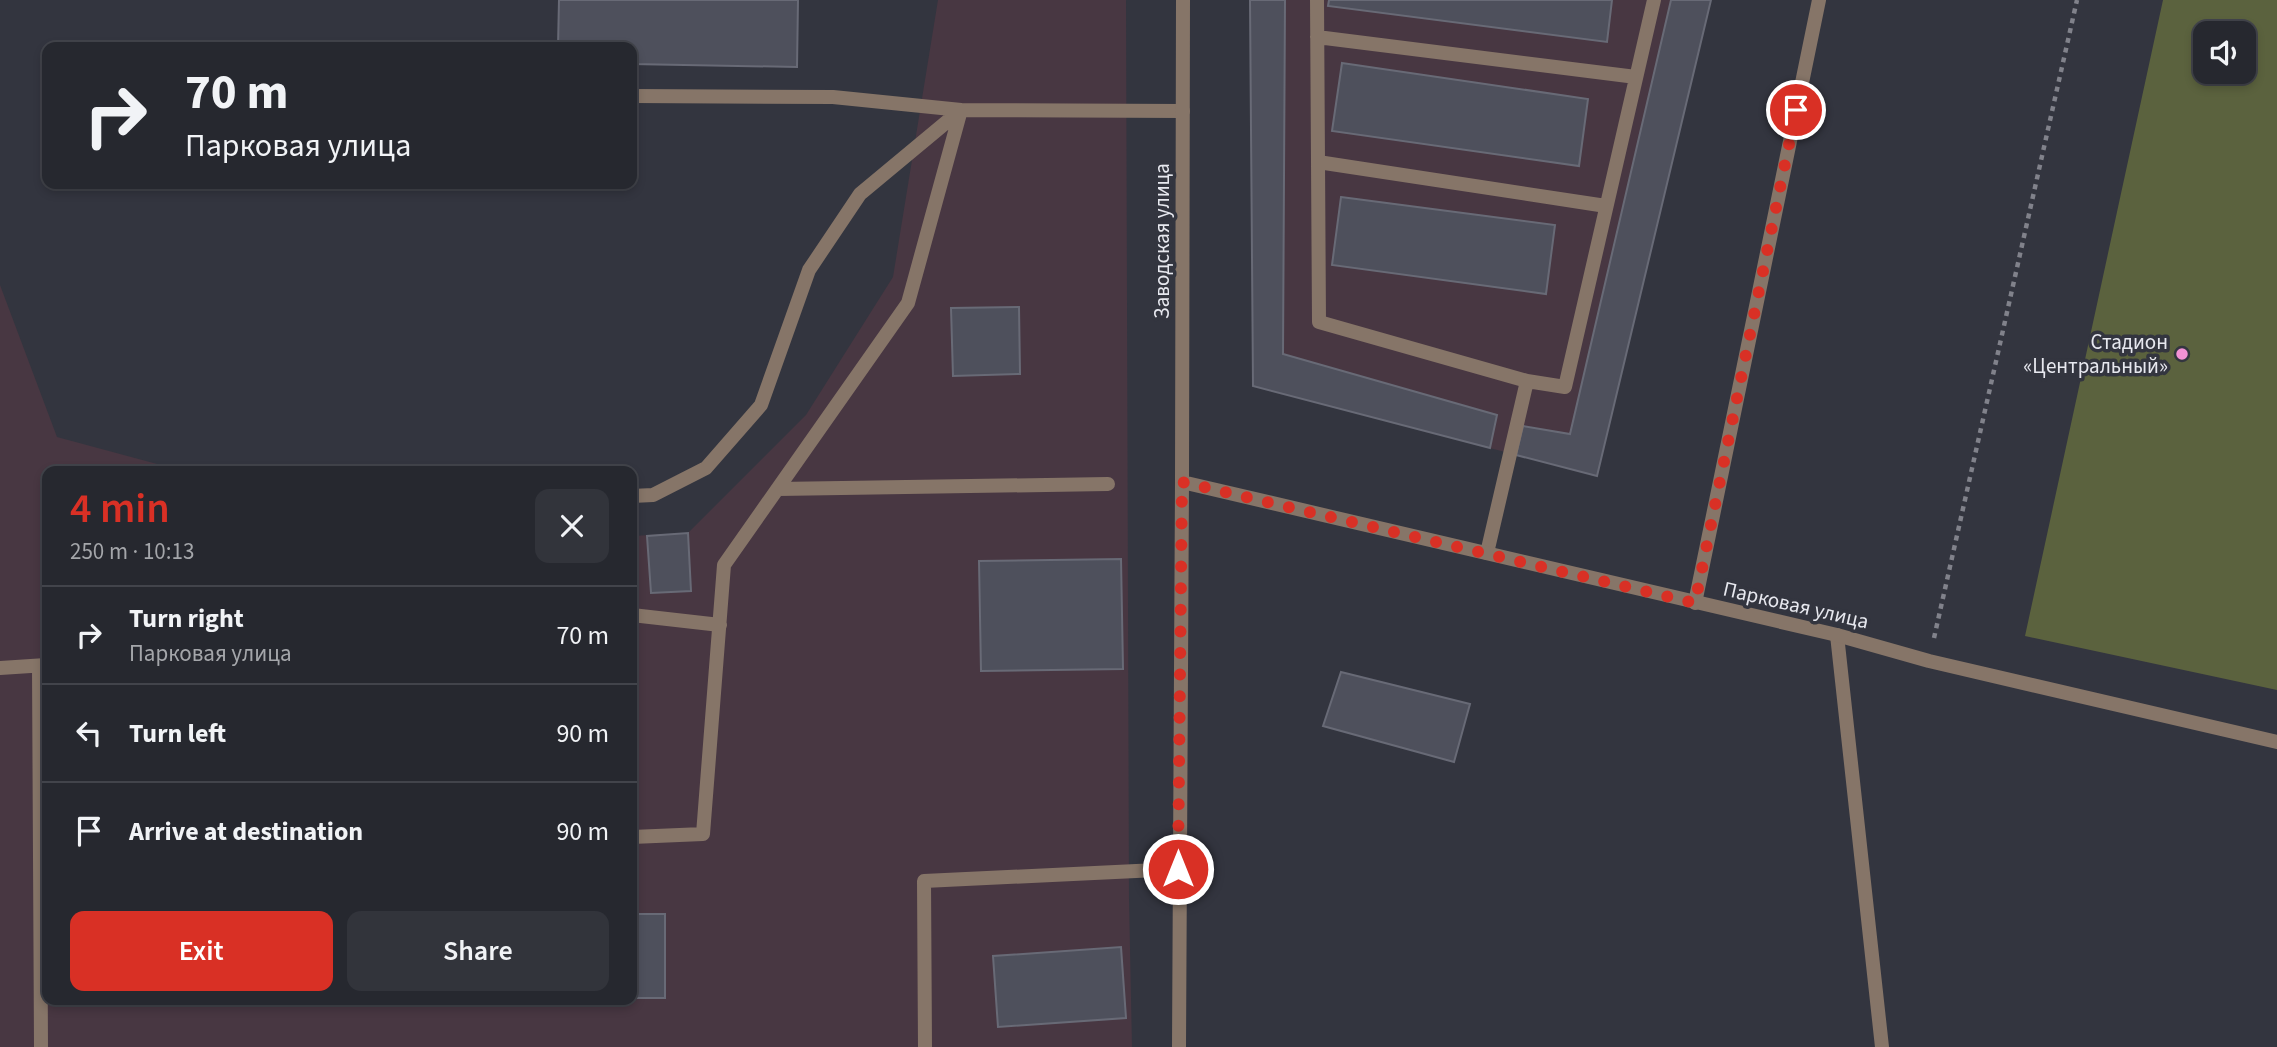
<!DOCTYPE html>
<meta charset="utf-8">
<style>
:root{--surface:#26282f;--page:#32343b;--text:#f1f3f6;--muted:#a4a6aa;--line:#42444b;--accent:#d93025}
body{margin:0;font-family:"Source Sans 3",sans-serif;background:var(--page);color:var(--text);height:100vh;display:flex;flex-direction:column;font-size:26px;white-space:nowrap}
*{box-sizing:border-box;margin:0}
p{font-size:23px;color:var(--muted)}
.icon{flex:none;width:38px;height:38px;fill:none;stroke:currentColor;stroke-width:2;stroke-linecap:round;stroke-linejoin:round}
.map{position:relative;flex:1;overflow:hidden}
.side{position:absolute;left:42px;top:466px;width:595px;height:539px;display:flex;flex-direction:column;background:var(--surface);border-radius:14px;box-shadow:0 4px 10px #0003,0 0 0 2px var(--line)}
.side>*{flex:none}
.hud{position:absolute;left:42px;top:42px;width:595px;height:147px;border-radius:14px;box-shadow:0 4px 10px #0003,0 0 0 2px var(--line);background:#26282f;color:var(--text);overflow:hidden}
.controls{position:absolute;left:2193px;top:21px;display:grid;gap:14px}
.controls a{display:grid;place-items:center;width:63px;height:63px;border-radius:14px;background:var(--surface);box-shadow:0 4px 10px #0003,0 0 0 2px var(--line);font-size:35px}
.pin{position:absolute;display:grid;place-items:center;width:60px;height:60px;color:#fff;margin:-30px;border:4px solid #fff;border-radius:50%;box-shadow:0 2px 7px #0007}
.me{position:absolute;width:77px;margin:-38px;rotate:0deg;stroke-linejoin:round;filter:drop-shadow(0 0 5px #0008)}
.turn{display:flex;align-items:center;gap:24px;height:147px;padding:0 28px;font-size:32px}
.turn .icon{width:91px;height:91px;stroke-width:2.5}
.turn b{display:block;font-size:49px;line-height:60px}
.round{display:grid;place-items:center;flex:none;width:74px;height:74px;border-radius:14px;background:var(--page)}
.headline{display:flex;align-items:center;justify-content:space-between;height:119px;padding:0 28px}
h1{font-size:42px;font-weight:600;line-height:52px;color:var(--accent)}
.primary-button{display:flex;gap:14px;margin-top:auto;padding:14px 28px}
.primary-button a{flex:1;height:80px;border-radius:14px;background:var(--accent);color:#fff;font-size:28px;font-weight:600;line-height:80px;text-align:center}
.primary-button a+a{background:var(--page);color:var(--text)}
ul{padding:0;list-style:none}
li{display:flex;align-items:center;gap:21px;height:98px;padding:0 28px;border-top:2px solid var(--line)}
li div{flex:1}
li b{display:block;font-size:26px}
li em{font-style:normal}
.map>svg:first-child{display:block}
</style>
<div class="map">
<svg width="2277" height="1047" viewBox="0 0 2277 1047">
<rect width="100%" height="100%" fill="#33353f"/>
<path fill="#483742" d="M938,0H1126L1129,899L1132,1047H0V285L57,437L183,471H47V999H632V536L688,533L806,415L893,277Z
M1250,0H1711L1597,476L1253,386Z"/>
<path fill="#5b623e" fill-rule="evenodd" d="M2163,0H2277V690L2025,636ZM2205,33H2244V72H2205Z"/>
<path fill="#4e505c" stroke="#686a76" stroke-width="2" d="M559,0H798L797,67L632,64V47H558Z
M1250,0H1285L1283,354L1497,415L1490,448L1253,386Z
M1329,0H1612L1607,42L1328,6Z
M1671,0H1711L1597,476L1516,455L1523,426L1570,434Z
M1342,63L1588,99L1579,166L1332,131Z
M1341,197L1555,225L1546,294L1332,265Z
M1019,307L1020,374L953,376L951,308Z
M688,533L691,591L651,593L647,536Z
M1121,559L1123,669L981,671L979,561Z
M632,629H635L638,817H632Z
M1341,672L1470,704L1454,762L1323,726Z
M632,914H665V998H632Z
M1121,947L1126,1018L998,1027L993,956Z"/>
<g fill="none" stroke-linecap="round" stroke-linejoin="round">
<path stroke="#81828b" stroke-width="4.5" stroke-dasharray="5 5" stroke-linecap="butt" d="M1934,638L2077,0"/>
<path stroke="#867568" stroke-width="14" d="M1317,0L1319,322L1527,381
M1317,37L1636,77
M632,96L833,97L961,110L860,194L809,270L761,405L706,468L653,495L632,496
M1318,162L1606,206
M778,489L1108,484
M1487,553L1527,381L1565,387L1654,0
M1695,603L1819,0
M632,615L720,625
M1837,635L1882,1047
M39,666L41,1047
M0,668L46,665
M632,837L703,834L724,565L908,303L961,110L1183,111
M925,1047L924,881L1178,869
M1179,1047L1182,482"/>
<path stroke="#867568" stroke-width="14" d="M1183,0L1182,482L1837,635L1929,661L2277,742"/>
</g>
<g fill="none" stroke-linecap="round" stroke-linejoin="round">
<path stroke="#d93025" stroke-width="12" stroke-dasharray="0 21.6" d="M1178,869L1182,482L1695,603L1796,110"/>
</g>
<circle fill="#f391d5" stroke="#33353f" stroke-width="2.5" cx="2182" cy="354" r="7"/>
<g text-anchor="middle" stroke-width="7" stroke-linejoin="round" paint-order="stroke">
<g font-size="21" fill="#e7e8ef" stroke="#33353f">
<text transform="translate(1162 241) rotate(-90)" y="7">Заводская улица</text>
<text transform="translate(1796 605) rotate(13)" y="7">Парковая улица</text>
</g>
<g font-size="21" fill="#e7e8ef" stroke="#33353f" text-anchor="end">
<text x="2168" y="349">Стадион<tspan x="2168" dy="24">«Центральный»</tspan></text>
</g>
</g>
</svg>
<div class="controls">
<a><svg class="icon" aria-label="sound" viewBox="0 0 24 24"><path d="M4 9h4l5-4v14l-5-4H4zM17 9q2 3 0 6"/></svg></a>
</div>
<div class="pin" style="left:1796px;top:110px;background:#d93025"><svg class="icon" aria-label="arrive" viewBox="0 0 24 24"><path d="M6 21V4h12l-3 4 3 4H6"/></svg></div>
<svg class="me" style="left:1178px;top:869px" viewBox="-20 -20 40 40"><circle r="17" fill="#d93025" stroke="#fff" stroke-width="3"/><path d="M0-11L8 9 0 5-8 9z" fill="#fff"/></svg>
<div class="hud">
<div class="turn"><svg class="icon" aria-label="right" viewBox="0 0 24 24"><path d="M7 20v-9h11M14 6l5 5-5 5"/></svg><div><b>70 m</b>Парковая улица</div></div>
</div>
<section class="side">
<div class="headline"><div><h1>4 min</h1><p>250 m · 10:13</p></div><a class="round"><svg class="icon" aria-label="close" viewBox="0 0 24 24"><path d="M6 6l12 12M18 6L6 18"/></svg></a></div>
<ul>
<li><svg class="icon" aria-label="right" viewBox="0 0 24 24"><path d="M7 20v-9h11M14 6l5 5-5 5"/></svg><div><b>Turn right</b><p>Парковая улица</p></div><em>70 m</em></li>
<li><svg class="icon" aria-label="left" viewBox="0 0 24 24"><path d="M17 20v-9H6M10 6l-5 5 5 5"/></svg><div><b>Turn left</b></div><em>90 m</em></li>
<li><svg class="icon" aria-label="arrive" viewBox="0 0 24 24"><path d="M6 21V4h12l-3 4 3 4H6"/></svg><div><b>Arrive at destination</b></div><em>90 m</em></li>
</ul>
<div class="primary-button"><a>Exit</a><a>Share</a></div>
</section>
</div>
